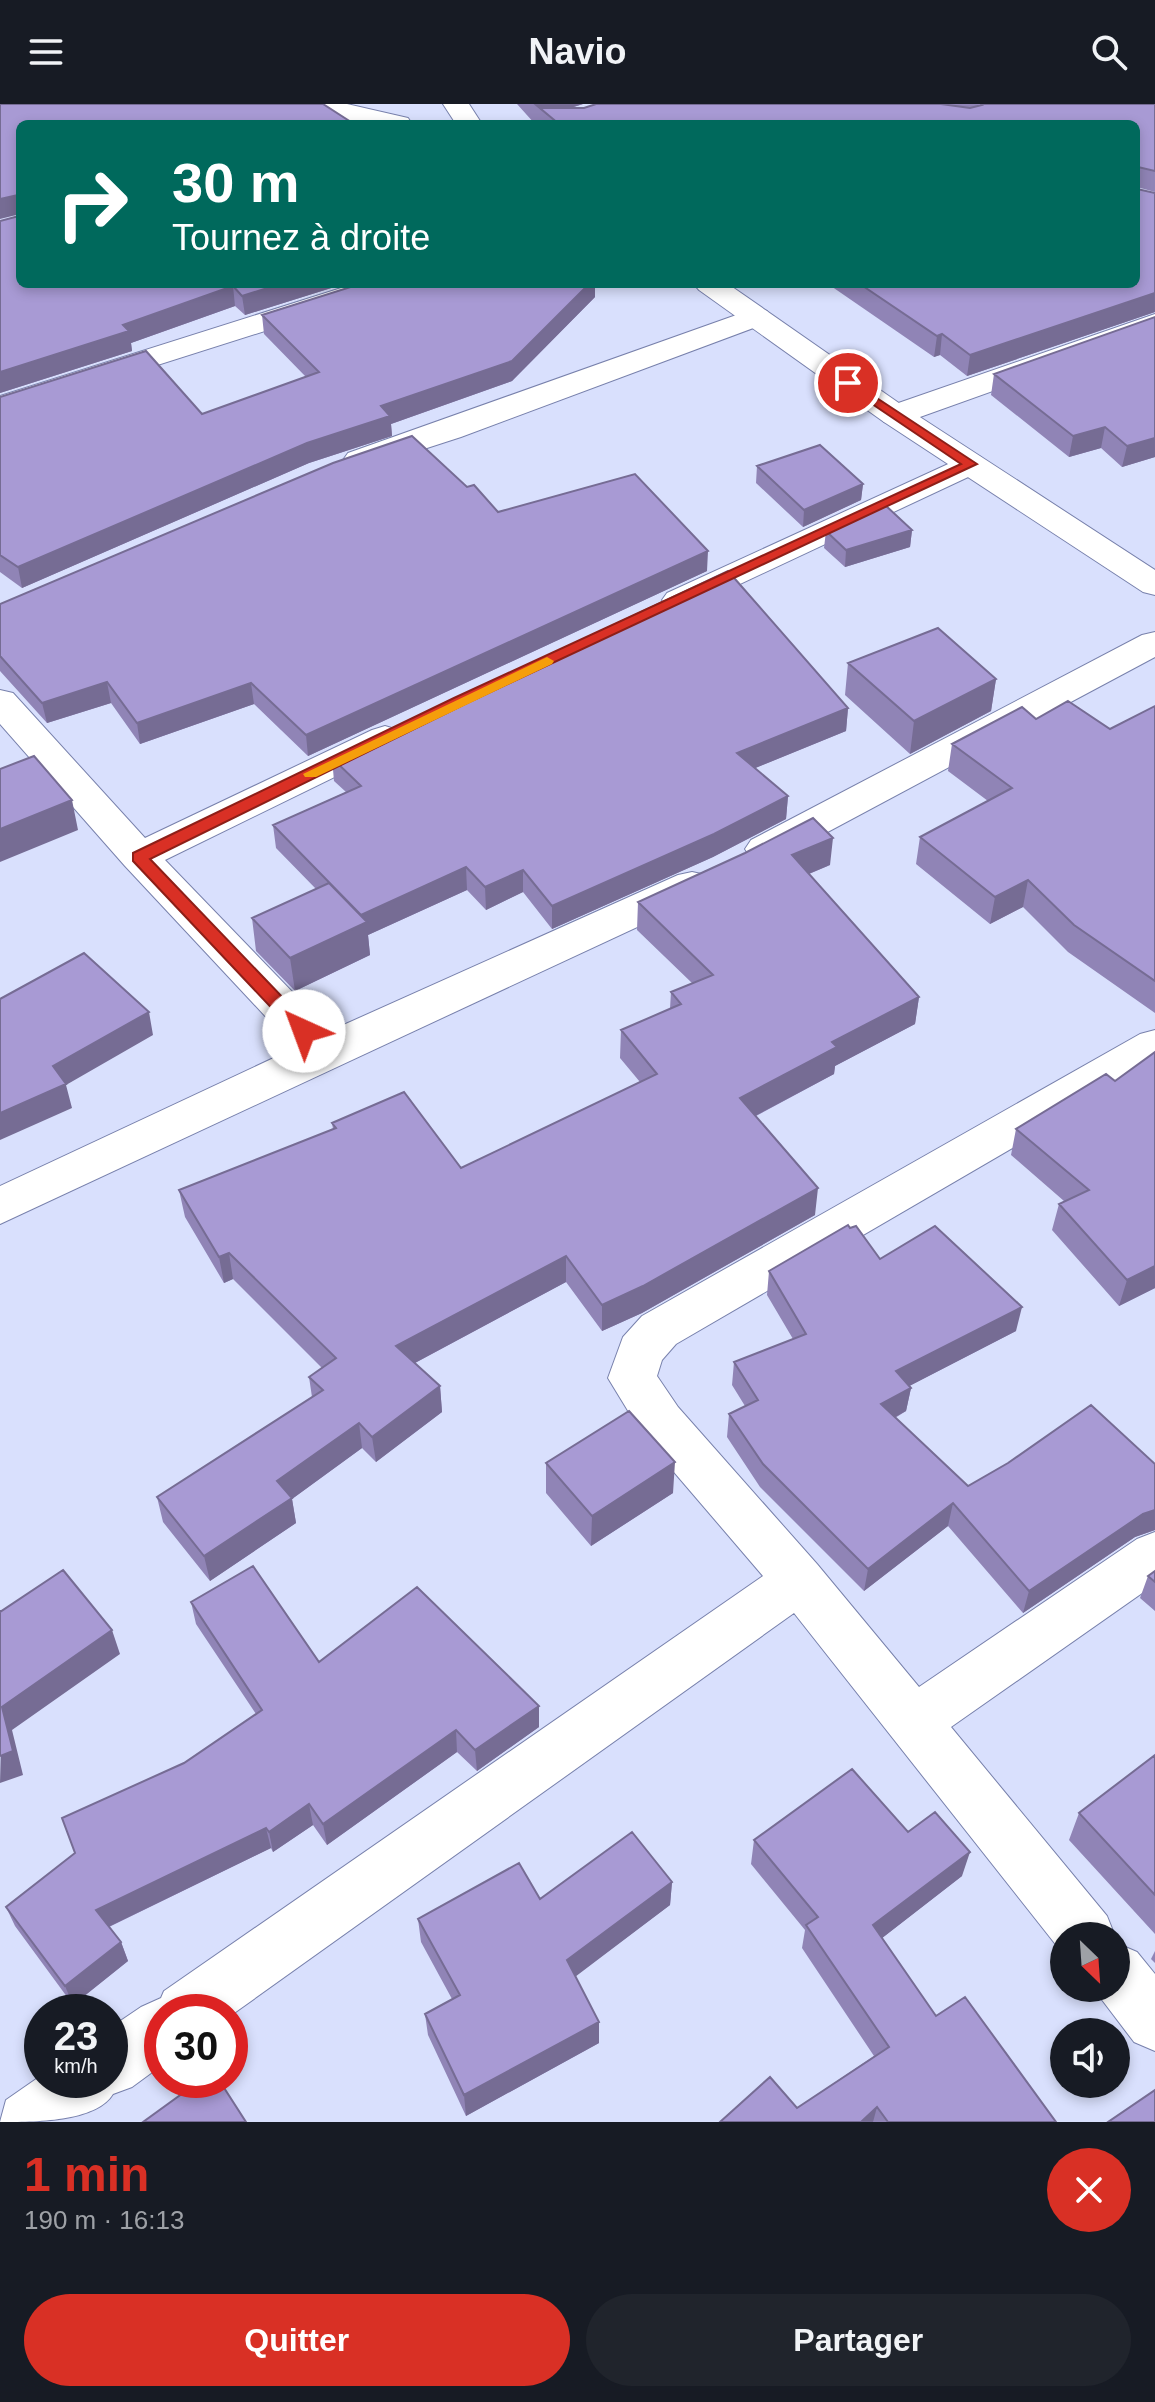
<!DOCTYPE html>
<html lang="fr">
<meta charset="utf-8">
<style>
:root{--surface:#171b24;--page:#20242c;--text:#f1f3f6;--muted:#9ea1a6;--accent:#d93025}
body{margin:0;font-family:Arial,sans-serif;background:var(--page);color:var(--text);height:100vh;display:flex;flex-direction:column;font-size:30px;white-space:nowrap}
*{box-sizing:border-box;margin:0}
p{font-size:26px;color:var(--muted)}
.icon{flex:none;width:44px;height:44px;fill:none;stroke:currentColor;stroke-width:2;stroke-linecap:round;stroke-linejoin:round}
.map{position:relative;height:2018px;overflow:hidden}
.panel{display:flex;flex-direction:column;background:var(--surface);flex:1}
.panel>*{flex:none}
.banner{position:absolute;left:16px;top:16px;width:1124px;height:168px;border-radius:12px;box-shadow:0 4px 12px #0003;background:#00695c;color:#fff;overflow:hidden}
.needle{width:52px;rotate:155deg}
.tools{position:absolute;left:1050px;top:1818px;display:grid;gap:16px}
.tools a{display:grid;place-items:center;width:80px;height:80px;border-radius:50%;background:var(--surface);box-shadow:0 4px 12px #0003;font-size:40px}
.speed{position:absolute;left:24px;top:1890px;display:flex;gap:16px;font-size:40px;font-weight:700;text-align:center}
.speed>*{display:grid;place-content:center;width:104px;height:104px;border-radius:50%;background:var(--surface);box-shadow:0 4px 12px #0003;line-height:1}
.speed small{font-size:20px;font-weight:400}
.speed .limit{border:12px solid #d22;background:#fff;color:#111}
.pin{position:absolute;display:grid;place-items:center;width:68px;height:68px;color:#fff;margin:-34px;border:4px solid #fff;border-radius:50%;box-shadow:0 2px 8px #0007}
.me{position:absolute;width:88px;margin:-44px;rotate:317deg;stroke-linejoin:round;filter:drop-shadow(0 0 6px #0008)}
.turn{display:flex;align-items:center;gap:28px;height:168px;padding:0 24px;font-size:36px}
.turn .icon{width:104px;height:104px;stroke-width:2.5}
.turn b{display:block;font-size:56px;line-height:68px}
.round{display:grid;place-items:center;flex:none;width:84px;height:84px;border-radius:42px;background:var(--page)}
.headline{display:flex;align-items:center;justify-content:space-between;height:136px;padding:0 24px}
h1{font-size:48px;font-weight:700;line-height:60px;color:var(--accent)}
.cta{display:flex;gap:16px;margin-top:auto;padding:16px 24px}
.cta a{flex:1;height:92px;border-radius:48px;background:var(--accent);color:#fff;font-size:32px;font-weight:700;line-height:92px;text-align:center}
.cta a+a{background:var(--page);color:var(--text)}
header{display:flex;justify-content:space-between;align-items:center;height:104px;padding:0 24px;background:var(--surface);font-size:36px;font-weight:700}
.map>svg:first-child{display:block}
</style>
<header><svg class="icon" aria-label="menu" viewBox="0 0 24 24"><path d="M4 6h16M4 12h16M4 18h16"/></svg>Navio<svg class="icon" aria-label="search" viewBox="0 0 24 24"><circle cx="10" cy="10" r="6"/><path d="M15 15l6 6"/></svg></header>
<div class="map">
<svg width="1155" height="2018" viewBox="0 0 1155 2018">
<rect width="100%" height="100%" fill="#d9e0fd"/>
<g fill="none" stroke-linecap="round" stroke-linejoin="round">
<defs>
<path id="minor" d="M300,0H347L408,14L412,20H365L304,6Z
M354,180H399L394,186L0,311V292Z
M756,204L767,207L771,213L767,219L461,333L359,366L348,363L343,356L348,349Z
M1155,210V229L906,318L895,320L884,318L879,311L884,304Z
M970,350L981,353L986,360L981,367L691,503L679,506L667,503L662,496L667,489Z
M1155,528V553L779,754L765,758L751,754L745,745L751,736L1142,531Z
M0,586L13,589L145,734L372,626L385,622L398,626L404,634L398,642L165,756L330,927L678,771L692,768L706,771L712,781L706,791L0,1120V1082L295,944L125,762L0,620Z
M1155,926V961L676,1240L662,1256L657,1272L678,1303L817,1460L919,1583L1137,1435L1155,1428V1480L951,1623L1107,1812L1115,1832H1064V1851L794,1509L230,1912V1908H162V1961L132,1983L113,1990C96,2018 34,2018 0,2018L6,1996L42,1971V1976H110V1924L141,1903L161,1894L164,1887L763,1472L644,1333L608,1274L623,1233L642,1212L1140,930Z
M1116,1839L1137,1848L1155,1870V1947L1134,1938L1093,1884H1116Z"/>
<path id="secondary" d="M443,0H469L482,20H456Z
M694,180H728L906,304L1155,466V491L1143,488L884,318L699,186Z"/>
</defs>
<use href="#minor" stroke="#7881ac" stroke-width="2"/>
<use href="#secondary" stroke="#7881ac" stroke-width="2"/>
<use href="#minor" fill="#fff" fill-rule="evenodd"/>
<use href="#secondary" fill="#fff" fill-rule="evenodd"/>
</g>
<path fill="#9084b6" d="M517,0H583L571,4L944,0H1155V88L1137,83V85L1155,89V208L967,272L940,251L934,253L828,180H1136V20H535Z
M354,20L20,180H344L245,211L235,202L131,239L132,247L0,289V117L19,112V110L0,115Z
M595,193L512,277L391,320L392,332L309,359L22,484L0,468V293L202,310L306,273L264,230L262,211Z
M1155,213V353L1122,363L1101,344L1069,353L991,291L994,270Z
M757,362L863,380L861,396L803,423L756,379Z
M467,383L498,408L707,467L308,652L254,600L140,640L111,599L47,619L0,567V500Z
M912,426L910,443L845,463L824,444L826,427Z
M848,559L996,575L991,607L910,650L845,591Z
M1155,602V909L1068,848L1023,803L990,820L916,760L920,733L988,697L948,667L952,640L1036,615L1110,625Z
M848,604L846,627L755,664L788,692L786,715L713,753L552,825L523,788L486,806L467,786L368,831L370,851L295,887L256,847L252,814L316,785L276,744L273,721L346,688L334,677L332,654Z
M830,761L809,770L919,893L915,920L835,962L834,970L756,1012L815,1111L642,1209L602,1227L566,1178L415,1259L440,1282L442,1308L376,1358L362,1344L292,1395L296,1419L210,1477L163,1418L157,1393L312,1293L309,1273L322,1264L233,1175L224,1179L185,1113L179,1086L333,1025L332,1019L461,1064L640,978L620,954L621,926L670,905L671,888L692,879L637,826L638,798Z
M1115,977L1155,1184L1119,1202L1052,1126L1059,1100L1064,1097L1011,1051L1016,1025Z
M880,1155L1016,1227L909,1282L911,1284L906,1307L895,1314L968,1382L1155,1360V1426L1135,1433L1023,1509L948,1422L864,1487L760,1383L727,1333L729,1310L745,1302L732,1281L734,1258L793,1235L767,1191L769,1167Z
M546,1359L673,1389L591,1442L546,1389Z
M1155,1467V1507L1140,1494L1148,1472Z
M191,1498L319,1558L539,1602V1623L477,1667L457,1648L327,1741L313,1721L273,1748L271,1744L109,1823L121,1838L128,1857L73,1901L15,1822L6,1803L75,1749L184,1659L256,1610L196,1520Z
M1155,1651V1830L1069,1736L1079,1709Z
M908,1728L962,1772L882,1834L936,1912L1056,2018H720L797,2004L874,1952L802,1844L805,1826L751,1760L754,1736Z
M672,1778L670,1801L575,1872L599,1939L466,2012L428,1931L425,1910L452,1895L421,1838L418,1815L540,1795Z
M1155,1847V1859L1151,1855Z"/>
<path fill="#766c94" d="M540,0H583L547,11L539,4Z
M18,91L20,110L0,115V95Z
M280,180H344L245,211L242,192Z
M589,180H595V193L512,277L391,320L392,332L309,359L22,484L18,463Z
M233,182L235,202L131,239L132,247L0,289V268L123,221Z
M1155,189V208L967,272L970,251Z
M942,230L940,251L934,253L937,232Z
M1105,323L1101,344L1069,353L1073,332Z
M1155,334V353L1122,363L1127,342Z
M863,380L861,396L803,423L804,406Z
M912,426L910,443L845,463L846,446Z
M708,447L707,467L308,652L306,631Z
M996,575L991,607L910,650L914,617Z
M107,578L111,599L47,619L42,599Z
M251,579L254,600L140,640L137,619Z
M848,604L846,627L736,672L737,649Z
M788,692L786,715L713,753L552,825V802Z
M72,696L78,726L0,758V725Z
M833,734L830,761L789,778L792,751Z
M466,763L467,786L368,831L370,851L295,887L290,854L361,811Z
M523,766V788L486,806L485,783Z
M1028,776L1023,803L990,820L995,793Z
M919,893L915,920L835,962L834,970L738,1021L740,994L832,938Z
M149,908L153,931L66,981L72,1004L0,1036V1009L53,962Z
M818,1084L815,1111L642,1209L602,1227V1201Z
M229,1149L233,1175L224,1179L219,1153Z
M566,1152V1178L398,1268L396,1242Z
M1155,1162V1184L1119,1202L1127,1176Z
M1022,1203L1016,1227L892,1291L896,1267Z
M440,1282L442,1308L376,1358L372,1333Z
M911,1284L906,1307L877,1323L881,1300Z
M359,1319L362,1344L292,1395L296,1419L210,1477L204,1452L277,1377Z
M675,1358L673,1389L591,1442L592,1412Z
M953,1399L948,1422L864,1487L868,1465Z
M1155,1406V1426L1135,1433L1023,1509L1029,1487L1143,1410Z
M112,1526L120,1550L12,1626L23,1671L0,1679L2,1603Z
M539,1602V1623L477,1667L475,1646Z
M456,1626L457,1648L327,1741L323,1720Z
M309,1700L313,1721L273,1748L269,1728Z
M266,1724L271,1744L104,1825L96,1806Z
M970,1748L962,1772L868,1845L873,1821Z
M672,1778L670,1801L567,1879V1856Z
M121,1838L128,1857L73,1901L65,1882Z
M599,1918V1939L466,2012L464,1991Z
M877,2003L873,2018H861Z"/>
<path fill="#a89ad4" stroke="#766c94" stroke-width="2" d="M0,0H323L354,20H20V180H280L242,192L233,182L123,221L129,227L0,268V117L19,112L18,91L0,95Z
M535,0H540L539,1L542,4H584L596,0H941L970,4L982,1L981,0H1155V67L1138,63L1137,85L1155,89V189L970,251L942,230L937,232L860,180H1136V20H559Z
M360,180H589L512,257L381,302L390,312L307,339L18,463L0,451V293L146,247L202,310L319,268L262,211Z
M1155,213V334L1127,342L1105,323L1073,332L994,270Z
M412,332L467,383L474,381L498,408L635,370L708,447L306,631L251,579L137,619L107,578L42,599L0,552V500L333,359Z
M820,341L863,380L804,406L757,362Z
M884,400L912,426L846,446L826,427Z
M728,467L848,604L737,649L788,692L714,730L552,802L523,766L485,783L466,763L361,811L273,721L361,682L332,654Z
M938,524L996,575L914,617L848,559Z
M1068,597L1110,625L1155,602V877L1074,821L1028,776L995,793L920,733L1012,684L952,640L1022,603L1036,615Z
M34,652L72,696L0,725V665Z
M813,714L833,734L792,751L919,893L832,938L837,943L740,994L818,1084L643,1182L602,1201L566,1152L396,1242L440,1282L372,1333L359,1319L277,1377L292,1394L204,1452L157,1393L323,1286L309,1273L336,1254L229,1149L219,1153L179,1086L336,1024L332,1019L404,988L461,1064L657,970L621,926L681,900L671,888L713,871L638,798L745,749Z
M329,779L367,818L290,854L252,814Z
M84,849L149,908L53,962L66,980L0,1009V895Z
M1155,948V1162L1127,1176L1059,1100L1089,1086L1016,1025L1106,970L1115,977Z
M848,1121L850,1124L856,1122L880,1155L935,1122L1022,1203L896,1267L911,1284L881,1300L968,1382L1008,1359L1091,1301L1155,1360V1406L1143,1410L1029,1487L953,1399L868,1465L763,1360L729,1310L758,1296L734,1258L806,1230L769,1167Z
M629,1307L675,1358L592,1412L546,1359Z
M253,1462L319,1558L417,1483L539,1602L475,1646L456,1626L323,1720L309,1700L269,1728L266,1724L96,1806L121,1838L65,1882L6,1803L75,1749L62,1714L184,1659L262,1606L191,1498Z
M63,1466L112,1526L2,1603L13,1647L0,1652V1506V1508Z
M1155,1467V1478L1148,1472Z
M1155,1651V1791L1079,1709Z
M852,1665L908,1728L935,1708L970,1748L873,1821L936,1912L965,1893L1056,2018H888L877,2003L861,2018H720L770,1973L797,2004L889,1943L806,1821L818,1813L754,1736Z
M632,1728L672,1778L567,1856L599,1918L464,1991L425,1910L460,1891L418,1815L519,1759L540,1795Z
M201,1976H219L246,2018H143Z
M1155,1986V2018H1108Z"/>
<path fill="#d93025" stroke="#8d1f18" stroke-width="2" d="M848,275L977,360L465,600L150,755L310,922L312,927L310,931H297L133,757V749L454,594L961,360L844,281L842,279Z"/>
<path fill="#f59e0b" d="M547,553L554,557L552,560L316,673H305L303,670Z"/>
</svg>
<div class="tools">
<a><svg class="needle" viewBox="-14 -14 28 28"><path d="M0-13l5 13h-10z" fill="#e53935"/><path d="M0 13l5-13h-10z" fill="#9ea1a6"/></svg></a>
<a><svg class="icon" aria-label="sound" viewBox="0 0 24 24"><path d="M4 9h4l5-4v14l-5-4H4zM17 9q2 3 0 6"/></svg></a>
</div>
<div class="speed"><div>23<small>km/h</small></div><div class="limit">30</div></div>
<div class="pin" style="left:848px;top:279px;background:#d93025"><svg class="icon" aria-label="arrive" viewBox="0 0 24 24"><path d="M6 21V4h12l-3 4 3 4H6"/></svg></div>
<svg class="me" style="left:304px;top:927px" viewBox="-20 -20 40 40"><circle r="19" fill="#fff"/><path d="M0-13L10 11 0 6-10 11z" fill="#d93025"/></svg>
<div class="banner">
<div class="turn"><svg class="icon" aria-label="right" viewBox="0 0 24 24"><path d="M7 20v-9h11M14 6l5 5-5 5"/></svg><div><b>30 m</b>Tournez à droite</div></div>
</div>
</div>
<section class="panel">
<div class="headline"><div><h1>1 min</h1><p>190 m · 16:13</p></div><a class="round" style="background:#d93025;color:#fff"><svg class="icon" aria-label="close" viewBox="0 0 24 24"><path d="M6 6l12 12M18 6L6 18"/></svg></a></div>
<div class="cta"><a>Quitter</a><a>Partager</a></div>
</section>
